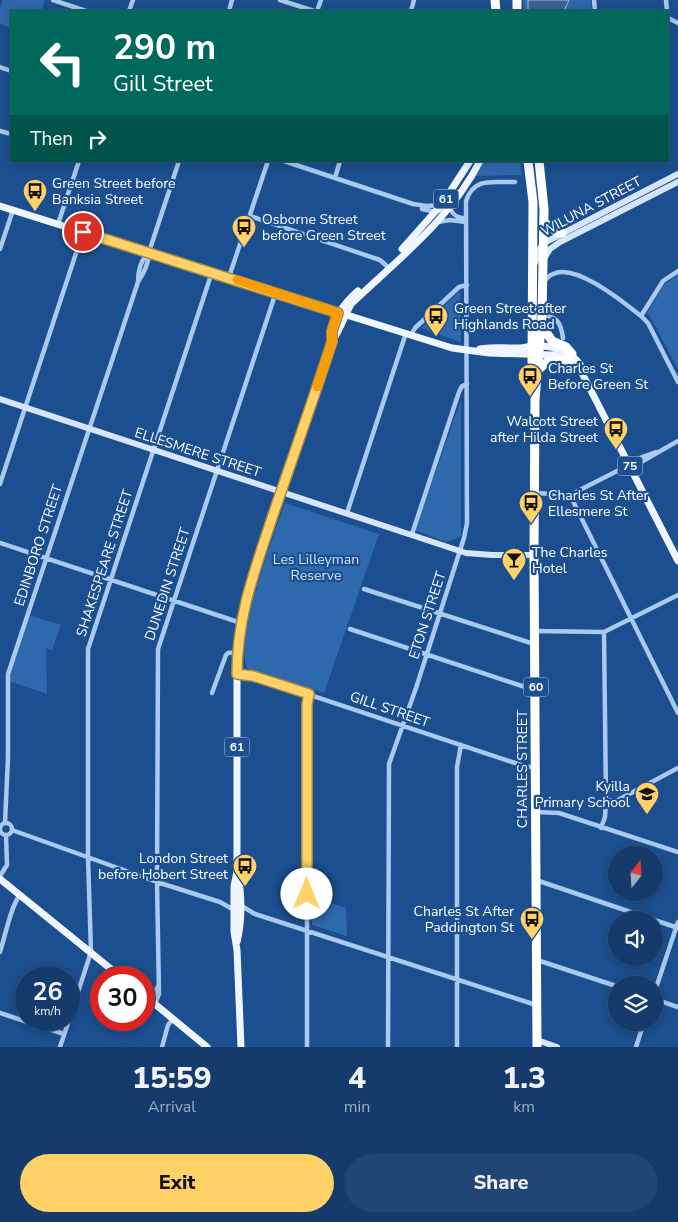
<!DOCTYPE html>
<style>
:root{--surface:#143b6b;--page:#214673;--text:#f1f3f6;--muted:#9dadc1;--line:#33557e;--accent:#ffd166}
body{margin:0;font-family:"Nunito Sans",sans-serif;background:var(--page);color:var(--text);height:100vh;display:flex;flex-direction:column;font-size:19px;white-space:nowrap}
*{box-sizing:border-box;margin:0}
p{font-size:16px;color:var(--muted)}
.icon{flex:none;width:28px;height:28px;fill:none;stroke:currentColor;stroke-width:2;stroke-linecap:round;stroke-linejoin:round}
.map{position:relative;height:1047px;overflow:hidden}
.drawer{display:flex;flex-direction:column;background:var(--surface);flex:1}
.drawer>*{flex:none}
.top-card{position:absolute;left:10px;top:10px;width:659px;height:152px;border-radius:0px;box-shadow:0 2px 12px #0003,0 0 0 1px var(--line);background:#00695c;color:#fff;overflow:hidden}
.needle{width:32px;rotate:18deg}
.buttons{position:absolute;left:608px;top:846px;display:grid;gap:10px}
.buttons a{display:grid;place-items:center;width:55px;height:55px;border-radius:50%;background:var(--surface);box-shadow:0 2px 12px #0003,0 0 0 1px var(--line);font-size:25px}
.speed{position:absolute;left:15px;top:966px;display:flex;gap:10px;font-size:25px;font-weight:700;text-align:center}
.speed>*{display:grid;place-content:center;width:65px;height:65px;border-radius:50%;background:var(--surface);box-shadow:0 2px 12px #0003,0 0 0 1px var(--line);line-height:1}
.speed small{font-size:12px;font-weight:400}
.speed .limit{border:8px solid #d22;background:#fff;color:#111}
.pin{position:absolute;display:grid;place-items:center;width:42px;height:42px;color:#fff;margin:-21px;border:2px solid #fff;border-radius:50%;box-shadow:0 1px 5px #0007}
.me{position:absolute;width:55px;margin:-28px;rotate:0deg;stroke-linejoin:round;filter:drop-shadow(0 0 4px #0008)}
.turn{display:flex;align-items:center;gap:18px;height:105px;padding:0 20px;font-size:22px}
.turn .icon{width:65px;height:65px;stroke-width:2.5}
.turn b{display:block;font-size:35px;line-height:42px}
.then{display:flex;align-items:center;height:48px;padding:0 20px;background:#0003;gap:10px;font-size:19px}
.eta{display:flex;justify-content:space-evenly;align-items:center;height:85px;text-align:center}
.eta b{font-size:30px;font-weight:800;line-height:35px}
.primary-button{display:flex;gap:10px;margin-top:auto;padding:10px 20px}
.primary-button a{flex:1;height:58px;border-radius:30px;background:var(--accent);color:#111;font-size:20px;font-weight:800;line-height:58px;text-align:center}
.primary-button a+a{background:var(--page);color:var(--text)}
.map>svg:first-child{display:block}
</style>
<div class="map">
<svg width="678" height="1047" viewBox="0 0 678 1047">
<rect width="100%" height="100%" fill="#1b4f8f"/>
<path fill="#2e69ad" d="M3,0H45L41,11H11V28L0,24V8Z
M523,0H591L592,11H524Z
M483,161H520L522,175L476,176Z
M678,274V369L652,320L647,313L664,285Z
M460,291L461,342L421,328Z
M461,400V536L447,542L415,530Z
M285,503L379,534L324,693L247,668C235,635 273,538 285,503Z
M29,615L61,625L52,650L46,648L47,694L9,681V677Z
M311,896L346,908L347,936L312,925Z"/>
<path fill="#3c6290" stroke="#9cc4f0" d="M528,0H569L564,11H528Z"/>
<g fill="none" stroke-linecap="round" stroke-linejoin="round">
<path stroke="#a9c9ee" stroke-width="4.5" d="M53,0L86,11
M280,0L314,11
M594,0L595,11
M666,0L667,11
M129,11L133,0
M229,11L232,0
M317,11L321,0
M411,11L414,0
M668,18L678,23
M0,67L11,71
M0,131L11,134
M284,161L413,204L426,206L441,205
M335,178L340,161
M450,207C452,215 457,218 466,218
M422,209L436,212L447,207
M250,216L380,260L389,268
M438,222L450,220L466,222
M58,224L79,161
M0,249L13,210
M229,277L268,161
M138,281C138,270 141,260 149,252
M544,281C547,279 549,275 553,274C576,263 623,302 641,316L648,323L678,382
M542,315C557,316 561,323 563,338
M641,316L663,281L678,271
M411,335L415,328L459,287L467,285
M630,466L634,460L656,452
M0,484L83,232
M536,493L570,495L625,467L636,465L678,441
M570,495L678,713
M347,513L406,333
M412,534L459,392L462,386L467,384
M0,543L241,623
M364,589L534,644
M350,629L534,690
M535,631L604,632L678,595
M237,674L253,676L524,766L536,768
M212,693L226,655L228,653L237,652
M606,800L616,801L678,768
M536,812L559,813L678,852
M5,823L8,757V674L138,282C144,273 149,263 149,252L179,161
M0 829a6 6 0 1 1 12 0a6 6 0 1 1-12 0Z
M601,828L605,817L606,800L604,632
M12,830L157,882L220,902L234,910
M0,876L7,865L6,835
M536,880L678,928
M240,905L255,914L536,1005
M0,952C5,937 11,905 20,895
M537,960L616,986
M654,994L678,922
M654,999L678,1007
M150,1000L155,994L158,986
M155,1004L159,994L157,882L158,649L276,292
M0,1013L64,1034
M69,1020L91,952L88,857V649L212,272
M60,1047L69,1020
M162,1047L168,1025L173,1019
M307,1047V704L309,694
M388,1047L389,764L416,688L464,538L467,523L466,201C474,176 494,183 515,182
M457,1047V767L461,745
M636,1047L644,1022"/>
<path stroke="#d6e6fa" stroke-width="6" d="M544,259L550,249L560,242L678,182
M535,263L540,248L544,243L678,174
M0,399L466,553L492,555H534
M537,1040L557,1047"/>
<path stroke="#f0f6ff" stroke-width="7" d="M0,206L452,348L489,353L554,355L569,360L581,371
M402,249L442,204L470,161
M332,341C332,320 342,305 358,291
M480,349C493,347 506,348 519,348C525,348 529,346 535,346C553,345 572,351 582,367L581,371L678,561
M0,879L122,978
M237,942C242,922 242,896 238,876
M144,995L207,1047
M241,1047L237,950L234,932V886L237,872V652L244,608L332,342C340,330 344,317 351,304C397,260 450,220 480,161"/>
<path stroke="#fff" stroke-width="9" d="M495,0L496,11
M517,11V0
M528,161L533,202L532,362L536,372
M544,222L557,232L562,233
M541,324L552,341L566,347L572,354
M538,370L547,362L569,360
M537,1047L534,555L535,400L542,315L544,209L539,161"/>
</g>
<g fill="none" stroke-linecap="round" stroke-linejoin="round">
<defs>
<path id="route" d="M83,232L338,313L332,331V342C313,400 293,457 273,515C255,570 237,616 237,674L253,676L309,694L307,704V894"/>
</defs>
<use href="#route" stroke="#a68842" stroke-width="12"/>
<use href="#route" stroke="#ffd166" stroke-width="9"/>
<path stroke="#f59e0b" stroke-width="9" d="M237,280L338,313L332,331V342L317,387"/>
</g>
<defs>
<symbol id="bus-pin" viewBox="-11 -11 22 30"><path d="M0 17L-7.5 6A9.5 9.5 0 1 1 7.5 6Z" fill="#ffd166" stroke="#1b4f8f"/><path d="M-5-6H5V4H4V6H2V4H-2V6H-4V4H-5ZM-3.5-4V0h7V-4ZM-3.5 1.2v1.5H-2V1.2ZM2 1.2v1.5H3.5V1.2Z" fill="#111"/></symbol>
<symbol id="bar-pin" viewBox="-11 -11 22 30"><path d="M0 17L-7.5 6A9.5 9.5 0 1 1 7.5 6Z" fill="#ffd166" stroke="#1b4f8f"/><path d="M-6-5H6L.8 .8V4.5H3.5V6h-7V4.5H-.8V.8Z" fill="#111"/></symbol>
<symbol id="school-pin" viewBox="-11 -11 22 30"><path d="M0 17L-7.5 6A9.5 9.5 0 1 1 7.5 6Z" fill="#ffd166" stroke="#1b4f8f"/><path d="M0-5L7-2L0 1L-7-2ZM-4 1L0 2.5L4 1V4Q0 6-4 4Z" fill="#111"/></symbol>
</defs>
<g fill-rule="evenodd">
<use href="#bus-pin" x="21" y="177" width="28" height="38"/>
<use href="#bus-pin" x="230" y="213" width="28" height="38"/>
<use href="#bus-pin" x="422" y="302" width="28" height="38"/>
<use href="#bus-pin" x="516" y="362" width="28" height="38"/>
<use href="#bus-pin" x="602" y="415" width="28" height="38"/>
<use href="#bus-pin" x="517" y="489" width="28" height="38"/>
<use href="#bar-pin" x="500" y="546" width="28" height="38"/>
<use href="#school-pin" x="633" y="780" width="28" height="38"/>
<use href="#bus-pin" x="231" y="852" width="28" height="38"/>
<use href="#bus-pin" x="518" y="905" width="28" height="38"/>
</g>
<g text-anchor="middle" stroke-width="4.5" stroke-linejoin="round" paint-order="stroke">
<g fill="#1b4f8f" stroke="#bbcadd" stroke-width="1">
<rect x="433.5" y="189.5" width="25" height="19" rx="4"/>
<rect x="617.5" y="456.5" width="25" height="19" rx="4"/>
<rect x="523.5" y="677.5" width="25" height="19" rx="4"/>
<rect x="224.5" y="737.5" width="25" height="19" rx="4"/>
</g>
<g font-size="12" font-weight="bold" fill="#fff">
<text x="446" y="203">61</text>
<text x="630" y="470">75</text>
<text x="536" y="691">60</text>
<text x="237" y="751">61</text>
</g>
<g font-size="14" fill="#fff" stroke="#1b4f8f" text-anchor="start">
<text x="52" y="188">Green Street before<tspan x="52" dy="16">Banksia Street</tspan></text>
<text x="262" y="224">Osborne Street<tspan x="262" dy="16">before Green Street</tspan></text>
<text x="454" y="313">Green Street after<tspan x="454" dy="16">Highlands Road</tspan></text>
<text x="548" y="373">Charles St<tspan x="548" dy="16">Before Green St</tspan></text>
<text x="598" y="426" text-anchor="end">Walcott Street<tspan x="598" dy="16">after Hilda Street</tspan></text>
<text x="548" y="500">Charles St After<tspan x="548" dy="16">Ellesmere St</tspan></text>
<text x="532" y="557">The Charles<tspan x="532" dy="16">Hotel</tspan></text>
<text x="630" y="791" text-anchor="end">Kyilla<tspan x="630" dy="16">Primary School</tspan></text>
<text x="228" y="863" text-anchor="end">London Street<tspan x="228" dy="16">before Hobert Street</tspan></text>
<text x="514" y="916" text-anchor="end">Charles St After<tspan x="514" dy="16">Paddington St</tspan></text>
</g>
<g font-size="14" fill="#fff" stroke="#1b4f8f">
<text transform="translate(591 206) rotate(-28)" y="5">WILUNA STREET</text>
<text transform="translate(198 452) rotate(18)" y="5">ELLESMERE STREET</text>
<text transform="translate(38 545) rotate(-72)" y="5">EDINBORO STREET</text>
<text transform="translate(104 563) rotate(-72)" y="5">SHAKESPEARE STREET</text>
<text transform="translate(167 584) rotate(-72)" y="5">DUNEDIN STREET</text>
<text transform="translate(427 615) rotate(-72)" y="5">ETON STREET</text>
<text transform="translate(390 709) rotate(19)" y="5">GILL STREET</text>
<text transform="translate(522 769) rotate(-90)" y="5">CHARLES STREET</text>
</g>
<g font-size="14" fill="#cfe3fa" stroke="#1b4f8f">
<text x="316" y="564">Les Lilleyman<tspan x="316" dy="16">Reserve</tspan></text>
</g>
</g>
</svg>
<div class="buttons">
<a><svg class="needle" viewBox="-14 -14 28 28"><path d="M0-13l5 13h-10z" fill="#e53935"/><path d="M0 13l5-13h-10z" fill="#9dadc1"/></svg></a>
<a><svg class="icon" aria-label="sound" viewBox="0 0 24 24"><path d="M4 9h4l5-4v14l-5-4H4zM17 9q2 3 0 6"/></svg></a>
<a><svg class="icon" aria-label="layers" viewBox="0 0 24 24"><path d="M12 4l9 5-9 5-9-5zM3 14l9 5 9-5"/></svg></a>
</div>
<div class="speed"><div>26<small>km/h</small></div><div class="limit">30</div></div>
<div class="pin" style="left:83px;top:232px;background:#d93025"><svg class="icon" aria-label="arrive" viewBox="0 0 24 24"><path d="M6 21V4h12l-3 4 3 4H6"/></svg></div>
<svg class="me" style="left:307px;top:894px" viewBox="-20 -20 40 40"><circle r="19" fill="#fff"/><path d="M0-13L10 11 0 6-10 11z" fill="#ffd166"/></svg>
<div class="top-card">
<div class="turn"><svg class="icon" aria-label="left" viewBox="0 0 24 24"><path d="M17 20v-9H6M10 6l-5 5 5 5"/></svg><div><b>290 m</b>Gill Street</div></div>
<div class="then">Then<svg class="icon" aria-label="right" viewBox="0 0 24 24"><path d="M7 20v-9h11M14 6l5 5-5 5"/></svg></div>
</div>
</div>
<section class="drawer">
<div class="eta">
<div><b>15:59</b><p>Arrival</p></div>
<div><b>4</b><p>min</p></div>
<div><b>1.3</b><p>km</p></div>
</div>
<div class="primary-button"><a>Exit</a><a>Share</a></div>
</section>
